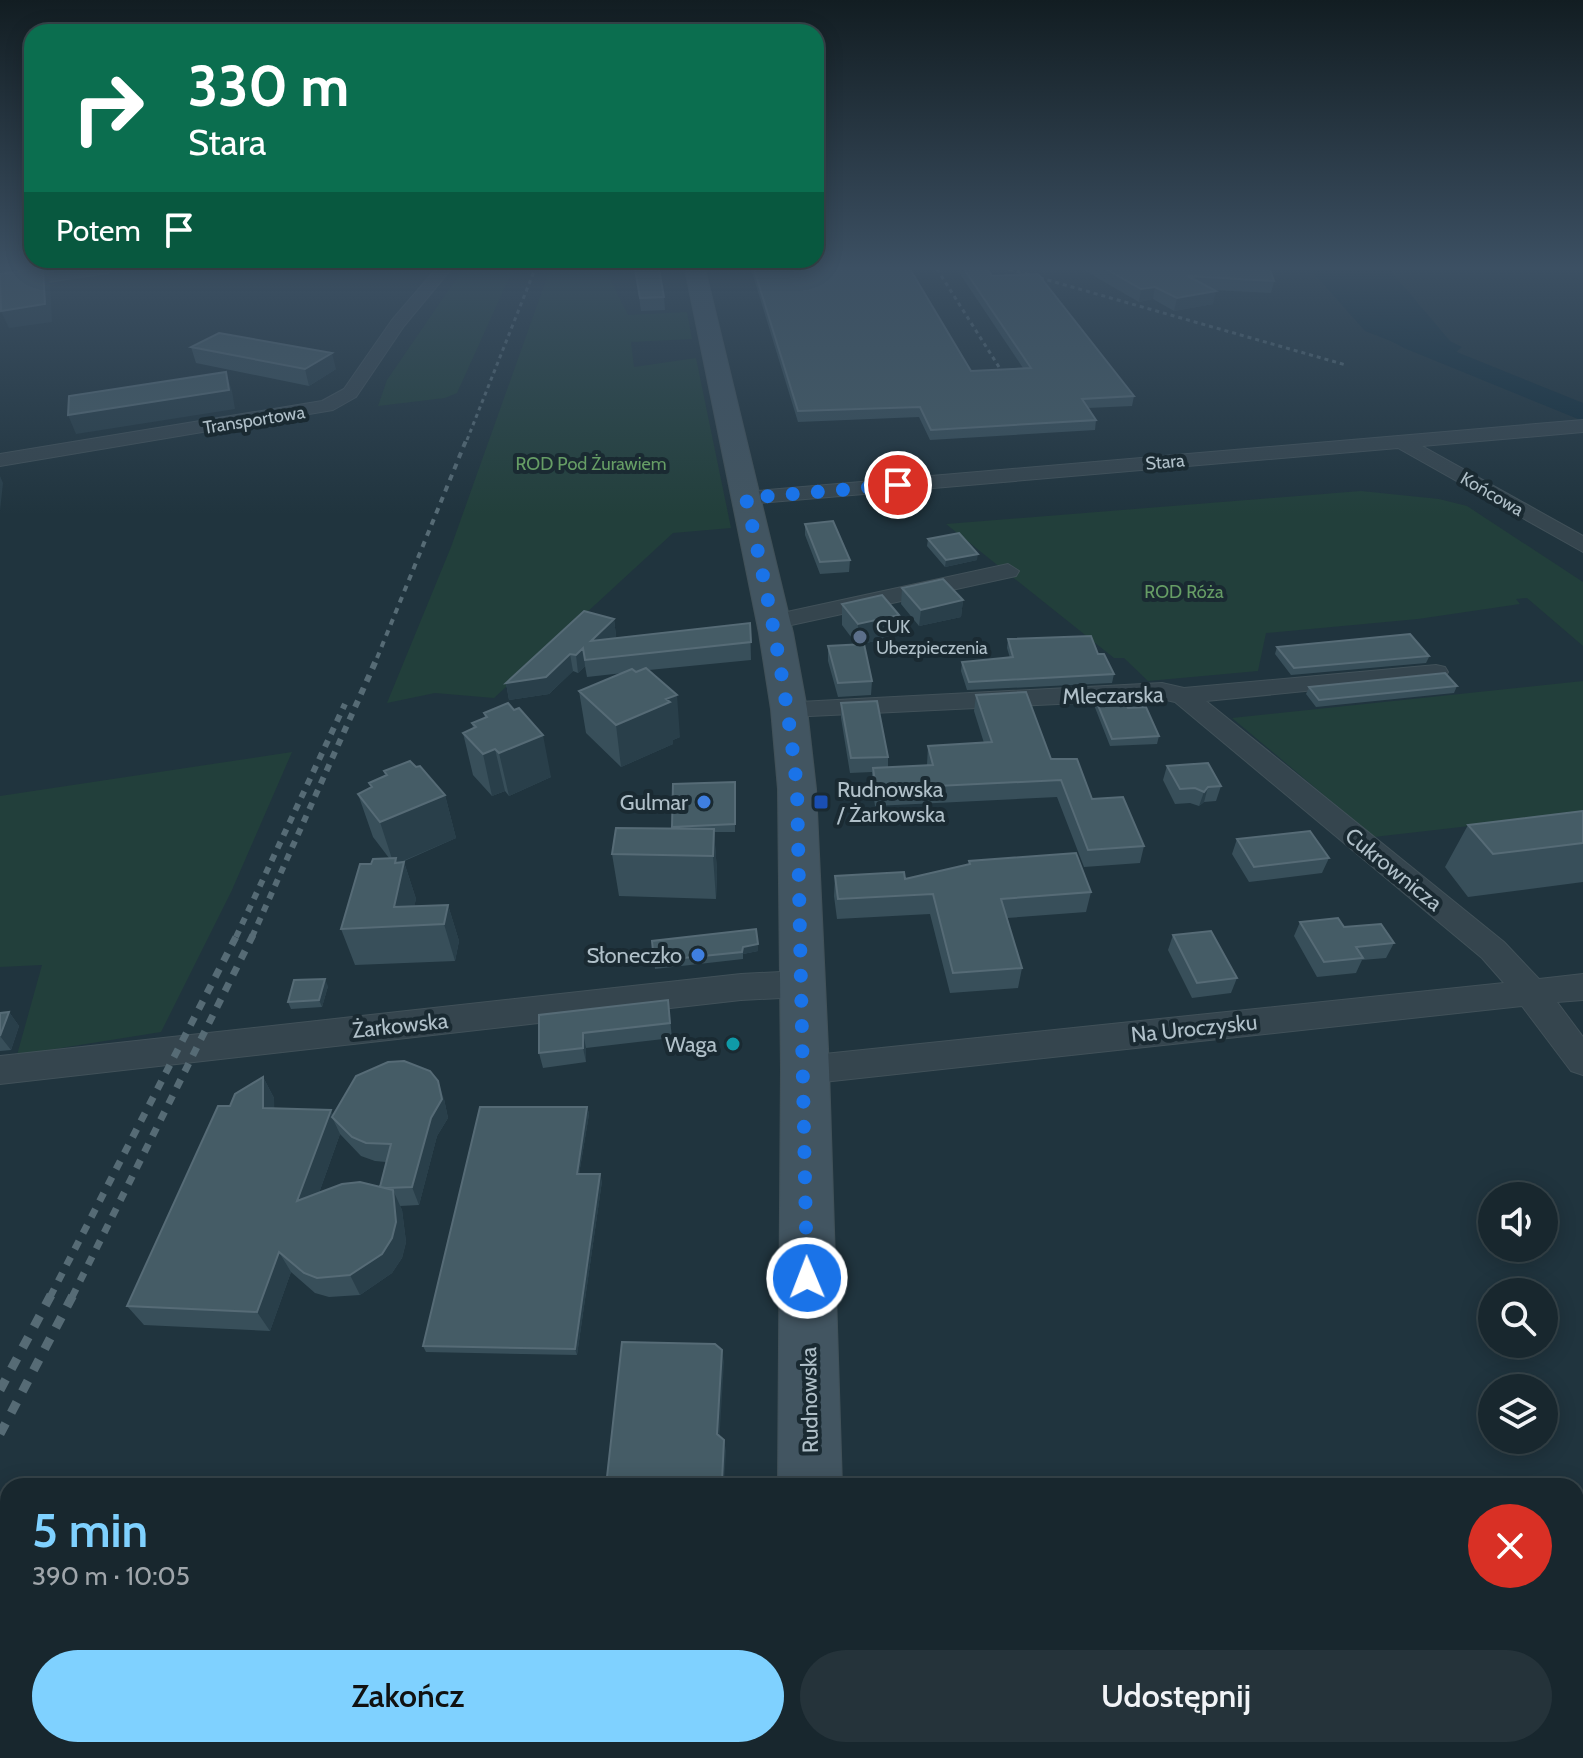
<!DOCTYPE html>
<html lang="pl">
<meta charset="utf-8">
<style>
:root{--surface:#18272e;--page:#25333a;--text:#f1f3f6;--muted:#9fa5aa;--line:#36444a;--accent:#7fd1ff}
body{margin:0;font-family:Cabin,sans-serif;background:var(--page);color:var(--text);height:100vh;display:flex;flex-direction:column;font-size:30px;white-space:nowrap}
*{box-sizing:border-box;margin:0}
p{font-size:26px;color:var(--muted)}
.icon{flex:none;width:44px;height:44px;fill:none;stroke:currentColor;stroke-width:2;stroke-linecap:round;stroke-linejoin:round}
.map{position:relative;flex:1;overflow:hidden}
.drawer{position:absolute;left:0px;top:1478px;width:1584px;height:280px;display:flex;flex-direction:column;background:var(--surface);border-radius:24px 24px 0 0;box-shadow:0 4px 20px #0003,0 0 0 2px var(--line)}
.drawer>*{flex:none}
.hud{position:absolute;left:24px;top:24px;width:800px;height:244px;border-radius:24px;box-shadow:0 4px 20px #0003,0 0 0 2px var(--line);background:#0b6e4f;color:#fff;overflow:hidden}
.tools{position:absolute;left:1478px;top:1182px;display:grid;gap:16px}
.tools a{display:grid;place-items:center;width:80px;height:80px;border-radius:50%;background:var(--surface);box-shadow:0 4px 20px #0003,0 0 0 2px var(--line);font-size:40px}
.pin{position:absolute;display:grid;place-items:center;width:68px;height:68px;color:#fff;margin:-34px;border:4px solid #fff;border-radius:50%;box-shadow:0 2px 8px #0007}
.me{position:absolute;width:88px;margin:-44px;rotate:359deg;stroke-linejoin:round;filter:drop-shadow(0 0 6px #0008)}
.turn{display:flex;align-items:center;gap:28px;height:168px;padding:0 32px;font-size:36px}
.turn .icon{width:104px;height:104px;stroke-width:2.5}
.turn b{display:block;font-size:56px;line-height:68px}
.then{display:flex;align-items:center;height:76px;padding:0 32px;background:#0003;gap:16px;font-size:30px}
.round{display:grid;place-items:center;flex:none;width:84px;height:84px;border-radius:42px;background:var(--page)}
.head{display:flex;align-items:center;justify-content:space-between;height:136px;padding:0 32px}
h1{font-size:48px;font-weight:600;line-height:60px;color:var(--accent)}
.action{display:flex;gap:16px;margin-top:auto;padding:16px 32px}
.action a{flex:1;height:92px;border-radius:48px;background:var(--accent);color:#111;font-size:32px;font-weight:600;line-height:92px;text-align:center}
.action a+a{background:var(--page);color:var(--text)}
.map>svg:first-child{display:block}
</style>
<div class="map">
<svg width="1583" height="1758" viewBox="0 0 1583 1758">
<rect width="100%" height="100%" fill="#20343e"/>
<path fill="#223f3b" d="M463,269H513L457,393L445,398L378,406L387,380Z
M550,269H605L628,315L687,312L692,339L631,342L634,367L696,358L731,528L673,533L494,698L435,693L387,703L451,547Z
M1361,491L1439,499L1467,506L1583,582V646L1527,598L1516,599L1520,604L1418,619L1266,633L1258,671L1148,681L1124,658H1114L946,524Z
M1583,681V813L1374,837L1232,718Z
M292,752L232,890L161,1032L17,1055L42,965L0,967V796Z"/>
<path fill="#132e3c" d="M1310,269H1389L1450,341L1462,347L1445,362L1365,331Z"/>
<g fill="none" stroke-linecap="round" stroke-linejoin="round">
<path fill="#132e3c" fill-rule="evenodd" d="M1339,269H1361L1368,299L1380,315L1389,321L1422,338L1583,403V421L1404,348L1373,331L1364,325L1346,299Z"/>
<defs>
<path id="street" d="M76,269H115L108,273L0,289V279Z
M436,269H451L404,326L356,397L333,410L0,466V454L322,401L344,389L392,320Z
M1583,420V432L1422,446L1583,536V552L1398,448L746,504L736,498L746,492Z
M1008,564L1019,571L1016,576L773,629L765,627L761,622L765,617L773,615Z
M1436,665L1445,667L1448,672L1445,677L1206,701L1504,942L1539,979L1583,974V1000L1557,1002L1583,1037V1075L1571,1071L1522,1006L805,1084L793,1080L788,1070L793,1060L805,1056L1504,983L1482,958L1175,702L1162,699L789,717L780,715L776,709L780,703L1162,683L1184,688Z
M800,971L812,975L816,984L812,993L800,997L741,1000L0,1084V1056L741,974Z"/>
<path id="secondary" d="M685,269H705L793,633L807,709L816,789L829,1070L842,1486H778L781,1070L778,789L771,709L759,633Z
M780,1750H852L853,1758H781Z"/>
</defs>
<use href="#street" stroke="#415159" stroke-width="2"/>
<use href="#secondary" stroke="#415159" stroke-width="2"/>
<use href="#street" fill="#35454e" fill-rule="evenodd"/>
<use href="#secondary" fill="#425561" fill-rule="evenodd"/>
<path stroke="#566b75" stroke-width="3" stroke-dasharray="4 4" stroke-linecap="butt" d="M937,269L1004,375
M1009,269L1346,365
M467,440L535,269"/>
<path stroke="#566b75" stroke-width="4" stroke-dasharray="6 6" stroke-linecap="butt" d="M377,658L467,438"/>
<path stroke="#566b75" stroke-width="6" stroke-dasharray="7 7" stroke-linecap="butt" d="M236,937L345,704
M252,937L378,656"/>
<path stroke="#566b75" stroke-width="7" stroke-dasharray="9 9" stroke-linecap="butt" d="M50,1297L237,935
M72,1297L253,935"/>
<path stroke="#566b75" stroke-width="9" stroke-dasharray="12 12" stroke-linecap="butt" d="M0,1390L51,1295
M0,1434L73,1295"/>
</g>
<path fill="#384f5a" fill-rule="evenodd" d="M635,269L664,297L665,310L641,311Z
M751,269H910L971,371L1023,368L958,271L959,269H987L992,276L1134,396L1132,406L1088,408L1096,420L1095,430L930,440L919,417L798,422Z
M1082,269H1270L1274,281L1271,293L1214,290L1213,304L1174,311L1153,299L1139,302Z
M191,347L336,369L309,386L196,363Z
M805,524L850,560L849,572L820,574L805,535Z
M928,539L977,560L945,567L927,546Z
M902,588L963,600L961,617L919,626L901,604Z
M842,604L897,636L862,644L872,681L871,695L838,697L828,661V646L857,645L842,625Z
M614,619L616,636L614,638L750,623L751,660L649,670L680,737L673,740V744L621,767L586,733L579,691L623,673L587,677L585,666L578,673L573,671L549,694L509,700L506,683Z
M1008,639L1098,654L1114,674L1112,683L967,690L961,671L962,662L1010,658L1007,648Z
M1277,647L1430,655L1426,663L1291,675L1275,654Z
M1457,686L1454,693L1316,707L1306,694L1309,687Z
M976,695L1051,759L1092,799L1144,846L1140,863L1084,867L1057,797L875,806L872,784V772L850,773L841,718V703L888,757V767L927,765L928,746L984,743L974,711Z
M1095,698L1128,708L1159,736L1157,744L1110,746L1094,705Z
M484,713L551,777L509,796L505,791L492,796L473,775L463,733L473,728L472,723L485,718Z
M1167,766L1221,786L1216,801L1204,802L1199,806L1190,803L1175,804L1163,780Z
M384,771L445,795L456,838L400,863L404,862L416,899L414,906L448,905L459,941L455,961L355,965L341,929L371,864L389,858L373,837L358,794L371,788L369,783L385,776Z
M735,782V832H714L717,871L716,899L619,896L612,854L672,828L673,784Z
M1583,811V882L1468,897L1445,867L1468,825Z
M1237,839L1329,858L1322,873L1249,882L1232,854Z
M969,861L1091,892L1086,912L1007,918L1022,968L1018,988L950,993L930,914L837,919L834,896L835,876L905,879L969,865Z
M1300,922L1344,927L1394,943L1386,958L1362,960L1356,973L1317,977L1294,936Z
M1173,935L1237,978L1231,993L1192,998L1168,950Z
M652,941L758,944V951L743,954V959L655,969Z
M328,986L322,1007L291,1009L288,1002Z
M668,1000L672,1038L586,1048V1062L543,1068L539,1053V1015Z
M9,1012L19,1026L11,1050L0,1051V1013Z
M263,1077L274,1098V1108L333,1115L444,1099L448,1118L437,1136L419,1205L400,1206L402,1210L406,1242L402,1258L392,1273L360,1295L329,1297L315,1293L291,1272L270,1331L144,1325L127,1306L230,1106ZM340,1134L361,1156L375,1161L386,1162L380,1187L319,1193Z
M587,1107L589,1114L579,1174L602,1181L577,1355L426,1352L423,1346Z"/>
<path fill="#293f4a" d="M0,269H45L50,285L52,322L9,328L1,311L45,304L0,278Z
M176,269H226L178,276Z
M1155,287L1153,299L1139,302L1141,289Z
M1216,291L1213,304L1174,311L1177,298Z
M332,353L336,369L309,386L305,369Z
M226,372L232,391L235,409L76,434L68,415Z
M0,476L3,483L0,511Z
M978,554L977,560L945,567L946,560Z
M963,600L961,617L919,626L921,610Z
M899,615L897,636L857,645L858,624Z
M614,619L616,636L593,658L591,641Z
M583,648L585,666L578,673L576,655Z
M570,654L573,671L549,694L509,700L506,683Z
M677,695L680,737L673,740V744L621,767L616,725Z
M543,735L551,777L509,796L499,753Z
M495,749L505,791L492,796L483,754Z
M1208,787L1204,802L1199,806L1204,792Z
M445,795L456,838L398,863L404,862L416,899L410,926L394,907V865L380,822Z
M714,829L717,871L716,899L713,856Z
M448,905L459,941L455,961L444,924Z
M758,944V951L743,954V947Z
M325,979L328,986L322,1007L319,1000Z
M9,1012L19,1026L11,1050L0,1036Z
M583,1033L586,1048V1062L583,1048Z
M263,1077L274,1098L275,1129L263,1108Z
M438,1081L444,1099L448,1118L437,1136L419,1205L412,1187Z
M587,1107L589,1114L578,1181L577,1174Z
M331,1110L336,1121L332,1117L340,1134L309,1221L297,1201Z
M600,1174L602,1181L577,1355L575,1349Z
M393,1190L402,1210L406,1242L402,1258L392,1273L360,1295L350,1275Z
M279,1252L291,1272L270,1331L257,1312Z
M722,1350L724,1362L719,1445L717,1434Z
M724,1440L726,1451L724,1486L722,1481Z"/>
<path fill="#455c66" stroke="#566b76" stroke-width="2" d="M35,269H43L45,304L1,311L0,274Z
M635,269H659L664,297L640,298Z
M754,269H910L971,371L1031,368L964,269H987L992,276L1038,274L1134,396L1082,399L1096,420L931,430L920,407L798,411Z
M1106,269H1270L1274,281L1188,276L1216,291L1177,298L1155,287L1141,289Z
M219,333L332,353L305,369L191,347Z
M226,372L229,390L68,415L69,396Z
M833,521L850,560L820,562L805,524Z
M959,533L978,554L946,560L928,539Z
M943,579L963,600L921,610L902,588Z
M882,595L899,615L858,624L842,604Z
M584,611L614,619L591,641L750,623L751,642L585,660L583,648L576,655L570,654L546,677L506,683Z
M1410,634L1429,656L1294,668L1277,647Z
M1091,636L1098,654H1104L1114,674L969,682L962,662L1013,657L1008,639Z
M864,644L872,681L838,683L828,646Z
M646,668L677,695L666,699L670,702L616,725L579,691L632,669L636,672Z
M1445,673L1457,686L1319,700L1309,687Z
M1026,692L1051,759H1077L1092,799L1123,797L1144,846L1088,850L1061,780L876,789L873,768L933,765L928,746L992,742L976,695Z
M1123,697L1128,708L1146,707L1159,736L1112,739L1095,698Z
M877,701L888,757L851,758L841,703Z
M508,703L514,710L519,708L543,735L499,753L495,749L483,754L463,733L476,727L472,723L487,717L484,713Z
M410,761L416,767L420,766L445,795L380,822L358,794L372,787L369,783L387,775L384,771Z
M1208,763L1221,786L1208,787L1204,792L1195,788L1180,789L1167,766Z
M735,782V824L672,827L673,784Z
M1583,811V843L1493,854L1468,825Z
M616,828L714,829L713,856L612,854Z
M1310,831L1329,858L1254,867L1237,839Z
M1076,853L1091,892L1001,899L1022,968L953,973L933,894L838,899L835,876L904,872L905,879L970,864L969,861Z
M396,858L395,863L404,862L394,907L448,905L444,924L341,929L360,864H371L373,859Z
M1338,918L1344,927L1381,924L1394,943L1356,947L1363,958L1324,962L1300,922Z
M756,929L758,944L743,947L742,952L654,961L652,941Z
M1211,931L1237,978L1197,983L1173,935Z
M325,979L319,1000L288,1002L294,980Z
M668,1000L670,1023L583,1033V1048L539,1053V1015Z
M9,1012L0,1036V1013Z
M404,1061L430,1071L438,1081L442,1099L431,1118L412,1187L386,1188L380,1187L391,1144L366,1143L352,1137L332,1117L356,1076L388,1062Z
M263,1077V1108L331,1110L297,1201L342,1184L360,1182L393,1190L396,1222L392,1238L382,1254L350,1275L317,1278L304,1273L279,1252L257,1312L127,1306L218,1106H230L235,1094Z
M480,1107H587L577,1174H600L575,1349L423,1346Z
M622,1342L715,1344L722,1350L717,1434L724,1440L722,1481L726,1486H606Z
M576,1750H719L717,1758H575Z"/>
<linearGradient id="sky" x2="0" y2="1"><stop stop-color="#121d22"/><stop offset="0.52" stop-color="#3c5063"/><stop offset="1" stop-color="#3c5063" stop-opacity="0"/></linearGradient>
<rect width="1583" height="515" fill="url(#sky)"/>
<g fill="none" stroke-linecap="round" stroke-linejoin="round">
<path stroke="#1a73e8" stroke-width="14" stroke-dasharray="0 25.2" d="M807,1278L797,789C787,690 768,595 746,498L898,485"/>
</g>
<circle fill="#5c6f8a" stroke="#1a2a32" stroke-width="3" cx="860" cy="637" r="8"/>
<g fill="#3f7fe0" stroke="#1a2a32" stroke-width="3">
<circle cx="704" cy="802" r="8"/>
<circle cx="698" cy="955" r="8"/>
</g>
<rect fill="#1a4fb4" stroke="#1a2a32" stroke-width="3" x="813" y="794" width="16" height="16" rx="4"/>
<circle fill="#0f9aa8" stroke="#1a2a32" stroke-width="3" cx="733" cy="1044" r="8"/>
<g text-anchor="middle" stroke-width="8" stroke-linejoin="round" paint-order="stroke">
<g font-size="18" fill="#b0c0c9" stroke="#1a2a32">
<text transform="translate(254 420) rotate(-9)" y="6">Transportowa</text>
<text transform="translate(1165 462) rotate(-5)" y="6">Stara</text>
<text transform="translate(1492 494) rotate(30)" y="6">Końcowa</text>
</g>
<g font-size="18" fill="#669d65" stroke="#1a2a32">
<text x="591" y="470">ROD Pod Żurawiem</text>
<text x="1184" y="598">ROD Róża</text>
</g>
<g font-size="18" fill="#b0c0c9" stroke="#1a2a32" text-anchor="start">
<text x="876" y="633">CUK<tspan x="876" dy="21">Ubezpieczenia</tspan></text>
</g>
<g font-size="22" fill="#b0c0c9" stroke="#1a2a32">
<text transform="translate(1113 695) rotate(-1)" y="8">Mleczarska</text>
<text transform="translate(1394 869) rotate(39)" y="8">Cukrownicza</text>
<text transform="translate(400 1025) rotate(-6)" y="8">Żarkowska</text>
<text transform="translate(1194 1028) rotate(-6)" y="8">Na Uroczysku</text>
<text transform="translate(809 1400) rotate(-91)" y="8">Rudnowska</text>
</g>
<g font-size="22" fill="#b0c0c9" stroke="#1a2a32" text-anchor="end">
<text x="837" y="797" text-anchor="start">Rudnowska<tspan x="837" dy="25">/ Żarkowska</tspan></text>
<text x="688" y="810">Gulmar</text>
<text x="682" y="963">Słoneczko</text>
<text x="717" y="1052">Waga</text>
</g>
</g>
</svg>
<div class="tools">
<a><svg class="icon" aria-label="sound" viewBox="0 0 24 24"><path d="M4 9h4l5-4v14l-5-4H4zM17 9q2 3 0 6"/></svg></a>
<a><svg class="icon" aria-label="search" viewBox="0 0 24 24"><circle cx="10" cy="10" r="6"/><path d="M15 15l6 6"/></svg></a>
<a><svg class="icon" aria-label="layers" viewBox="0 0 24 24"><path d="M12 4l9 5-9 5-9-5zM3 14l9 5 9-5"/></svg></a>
</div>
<div class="pin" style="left:898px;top:485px;background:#d93025"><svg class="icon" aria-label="arrive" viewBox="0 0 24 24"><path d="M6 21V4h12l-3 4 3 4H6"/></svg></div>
<svg class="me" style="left:807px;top:1278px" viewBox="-20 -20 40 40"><circle r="17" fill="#1a73e8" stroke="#fff" stroke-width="3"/><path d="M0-11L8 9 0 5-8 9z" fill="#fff"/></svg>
<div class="hud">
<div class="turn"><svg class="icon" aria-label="right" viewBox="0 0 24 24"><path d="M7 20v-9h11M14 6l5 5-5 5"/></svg><div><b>330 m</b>Stara</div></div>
<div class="then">Potem<svg class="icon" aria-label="arrive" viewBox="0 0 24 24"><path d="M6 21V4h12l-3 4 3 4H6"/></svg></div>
</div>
<section class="drawer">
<div class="head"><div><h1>5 min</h1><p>390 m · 10:05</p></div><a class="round" style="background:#d93025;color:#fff"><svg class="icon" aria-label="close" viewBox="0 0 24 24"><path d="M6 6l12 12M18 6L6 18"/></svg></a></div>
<div class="action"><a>Zakończ</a><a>Udostępnij</a></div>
</section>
</div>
